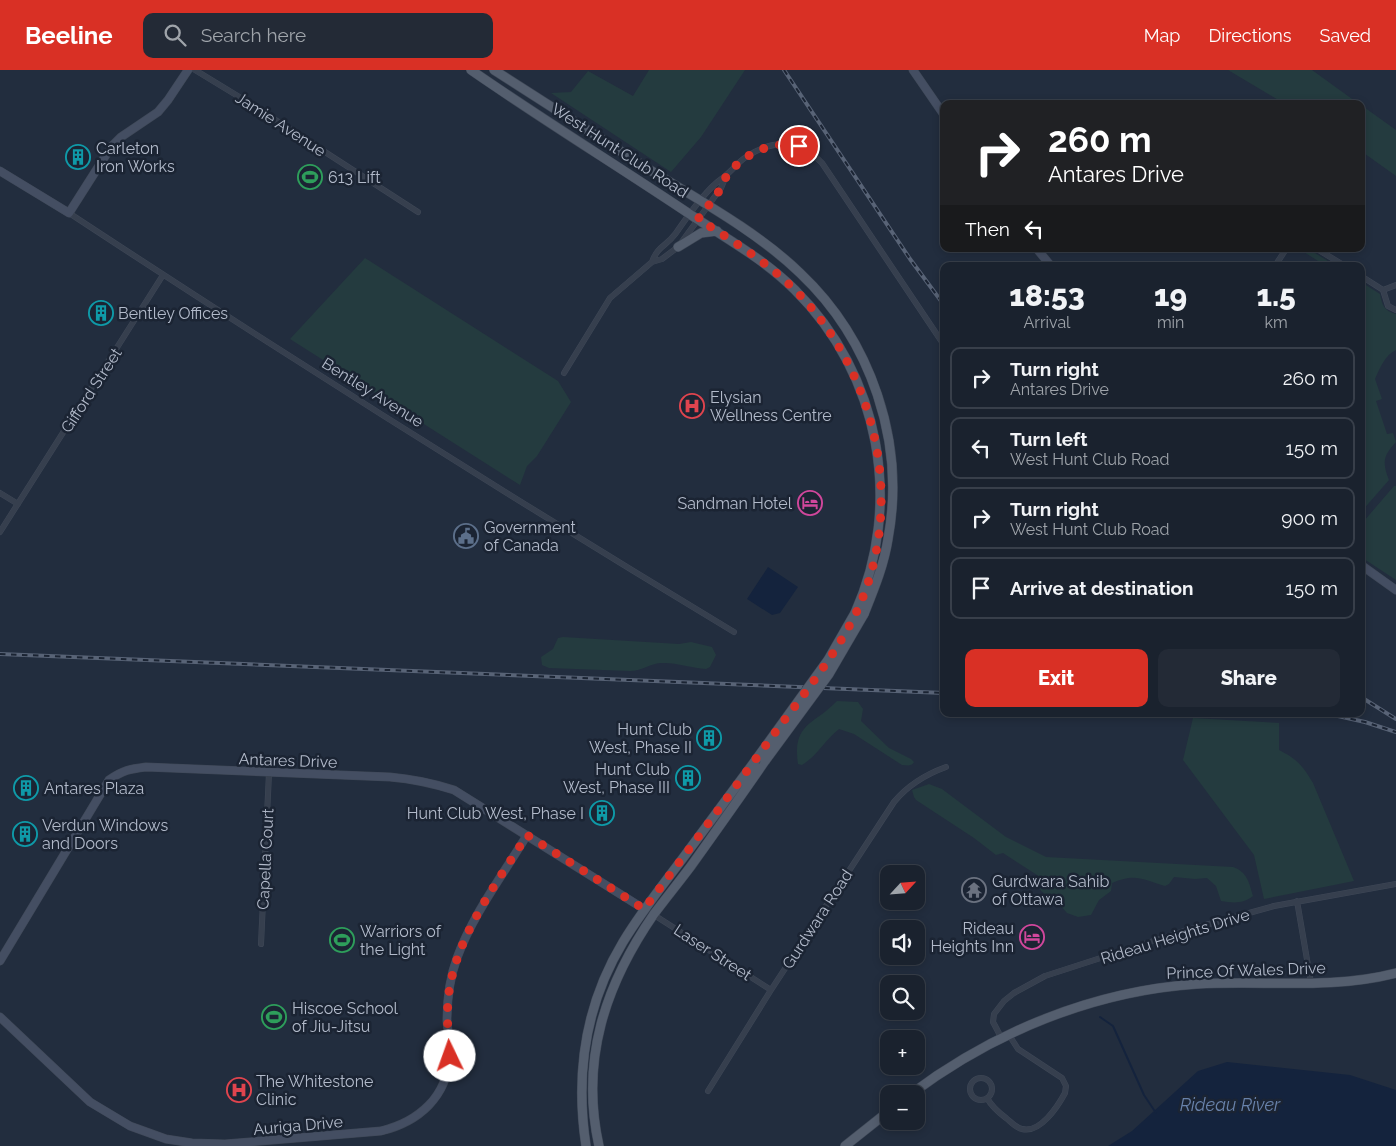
<!DOCTYPE html>
<meta charset="utf-8">
<style>
:root{--surface:#1a222e;--page:#232a36;--text:#f1f3f6;--muted:#9fa4aa;--line:#383f4a;--accent:#d93025}
body{margin:0;font-family:Raleway,sans-serif;background:var(--page);color:var(--text);height:100vh;display:flex;flex-direction:column;font-size:19px;white-space:nowrap}
*{box-sizing:border-box;margin:0}
p{font-size:16px;color:var(--muted)}
.icon{flex:none;width:28px;height:28px;fill:none;stroke:currentColor;stroke-width:2;stroke-linecap:round;stroke-linejoin:round}
.map{position:relative;flex:1;overflow:hidden}
.panel{position:absolute;left:940px;top:192px;width:425px;height:455px;display:flex;flex-direction:column;background:var(--surface);border-radius:10px;box-shadow:0 2px 8px #0003,0 0 0 1px var(--line)}
.panel>*{flex:none}
.banner{position:absolute;left:940px;top:30px;width:425px;height:152px;border-radius:10px;box-shadow:0 2px 8px #0003,0 0 0 1px var(--line);background:#202124;color:#fff;overflow:hidden}
.needle{width:32px;rotate:64deg}
.buttons{position:absolute;left:880px;top:795px;display:grid;gap:10px}
.buttons a{display:grid;place-items:center;width:45px;height:45px;border-radius:10px;background:var(--surface);box-shadow:0 2px 8px #0003,0 0 0 1px var(--line);font-size:25px}
.pin{position:absolute;display:grid;place-items:center;width:42px;height:42px;color:#fff;margin:-21px;border:2px solid #fff;border-radius:50%;box-shadow:0 1px 5px #0007}
.me{position:absolute;width:55px;margin:-28px;rotate:357deg;stroke-linejoin:round;filter:drop-shadow(0 0 4px #0008)}
.turn{display:flex;align-items:center;gap:18px;height:105px;padding:0 25px;font-size:22px}
.turn .icon{width:65px;height:65px;stroke-width:2.5}
.turn b{display:block;font-size:35px;line-height:42px}
.then{display:flex;align-items:center;height:48px;padding:0 25px;background:#0003;gap:10px;font-size:19px}
.eta{display:flex;justify-content:space-evenly;align-items:center;height:85px;text-align:center}
.eta b{font-size:30px;font-weight:800;line-height:35px}
.primary-button{display:flex;gap:10px;margin-top:auto;padding:10px 25px}
.primary-button a{flex:1;height:58px;border-radius:10px;background:var(--accent);color:#fff;font-size:20px;font-weight:800;line-height:58px;text-align:center}
.primary-button a+a{background:var(--page);color:var(--text)}
ul{padding:0;list-style:none}
li{display:flex;align-items:center;gap:15px;height:62px;margin:0 10px 8px;padding:0 15px;border:2px solid var(--line);border-radius:10px}
li div{flex:1}
li b{display:block;font-size:19px}
li em{font-style:normal}
header{display:flex;align-items:center;gap:30px;box-sizing:border-box;height:70px;padding:0 25px;background:var(--accent);color:#fff}
header strong{font-size:24px}
nav{display:flex;gap:28px;margin-inline-start:auto;font-size:18px}
.search{width:350px;height:45px;background:var(--page);display:flex;align-items:center;gap:12px;box-sizing:border-box;padding:0 18px;border-radius:10px;color:var(--muted);font-size:19px}
.map>svg:first-child{display:block}
</style>
<header>
<strong>Beeline</strong>
<div class="search"><svg class="icon" aria-label="search" viewBox="0 0 24 24"><circle cx="10" cy="10" r="6"/><path d="M15 15l6 6"/></svg>Search here</div>
<nav><a>Map</a><a>Directions</a><a>Saved</a></nav>
</header>
<div class="map">
<svg width="1396" height="1076" viewBox="0 0 1396 1076">
<rect width="100%" height="100%" fill="#222d3e"/>
<path fill="#243b3f" d="M649,0H745L701,67L671,102L551,23L571,22L588,1L633,26Z
M1228,0H1312L1359,34H1285Z
M1361,35L1396,60V106L1361,81Z
M1307,180H1310L1336,196H1326L1304,182Z
M365,188L558,311L571,332L537,386L527,396L520,415L290,269Z
M1361,212L1380,224C1382,235 1384,241 1396,244V280C1385,285 1380,298 1375,309L1382,329L1376,331L1387,364L1393,363L1396,372C1383,386 1382,392 1389,410L1361,442Z
M1394,416H1396V510L1361,487V459L1364,451Z
M563,567L679,574L691,572L712,577L716,585L710,597L706,599C692,598 674,592 662,593C651,593 642,601 630,601L549,598L542,595L541,587L553,579L558,568Z
M837,631L858,632L863,639L861,651L889,678L911,689L914,692C911,697 907,695 902,695L854,664L839,659C825,670 817,686 802,695L798,694C792,653 814,655 837,631Z
M1193,648L1279,653V680C1297,689 1303,696 1313,713L1354,811L1264,829L1254,785L1183,690Z
M929,714L942,719L1006,767L1046,787L1233,797C1247,802 1249,812 1253,826C1243,834 1233,833 1221,831L1216,816L1207,808L1195,809L1174,807L1169,814L1165,816C1142,809 1135,803 1112,813L1111,821L1099,830L1091,845L1078,847L1067,843L1059,834L1041,821L1040,818L1042,810L1037,805L1003,783L996,785L974,768L916,730L914,727L912,720Z"/>
<path fill="#14233d" d="M768,497L798,517L780,543L772,545L747,529Z
M1227,992L1350,1005L1396,1020V1076H1108L1132,1061L1198,1001Z"/>
<g fill="none" stroke-linecap="round" stroke-linejoin="round">
<path stroke="#14233d" stroke-width="2" d="M1100,947L1113,956L1144,1025L1156,1043"/>
<defs>
<path id="street" d="M195,0L246,31L418,142
M69,143C288,287 510,427 734,562
M1317,179L1345,196
M652,192C658,175 666,177 676,163C688,146 699,129 714,115C718,111 722,109 726,105C733,100 738,92 746,87C773,69 799,69 822,93L944,275
M1275,196L1286,179
M1361,206L1383,220
M1383,220L1388,236L1396,240
M1383,220L1396,215
M564,303L610,228L652,192L662,189L678,177L721,118L726,106
M0,423L18,434
M0,462L163,205
M1297,831L1311,913
M654,845L771,920
M261,874L269,703
M1002,969L993,952L994,944L1004,931L1014,923L1045,906L1184,861L1274,836L1396,814
M970 1019a11 11 0 1 1 22 0a11 11 0 1 1-22 0Z
M708,1021L771,920L894,732C908,715 924,705 946,697
M987,1028C992,1037 998,1042 1006,1048C1011,1052 1016,1058 1022,1059C1040,1064 1058,1036 1065,1023L1066,1016L1062,1008L1018,979L1009,965"/>
<path id="secondary" d="M913,0L944,45
M0,101L69,143L111,77L121,67L158,42L168,30L188,0
M1037,179L1051,196
M1361,495L1396,520
M0,891L109,710C123,700 130,699 146,697L390,707C413,709 432,713 454,720L644,839
M0,947L90,1032L130,1056L166,1069L192,1073L225,1074L381,1061C418,1052 448,1027 449,986C450,974 448,963 447,951C447,930 450,907 457,888C473,844 503,805 527,765"/>
<path id="primary" d="M471,0C543,50 618,96 691,145C727,169 764,189 795,220C880,304 904,434 855,543
M494,0C546,33 598,67 650,100C699,130 759,163 800,203C871,270 906,372 888,469C884,495 874,519 864,544
M678,177L701,163L717,161
M911,1024C994,962 1093,921 1197,914C1264,910 1330,920 1396,903
M586,1076C575,1003 585,935 623,872C641,842 662,816 683,788C707,756 731,723 755,691
M599,1076C580,990 605,915 654,844C666,828 679,812 691,796C716,761 741,726 765,691
M845,1076L889,1041"/>
</defs>
<use href="#street" stroke="#3f4857" stroke-width="6"/>
<use href="#secondary" stroke="#3f4857" stroke-width="9"/>
<use href="#primary" stroke="#3f4857" stroke-width="10"/>
<use href="#street" stroke="#363f4e" stroke-width="5"/>
<use href="#secondary" stroke="#444e62" stroke-width="8"/>
<use href="#primary" stroke="#545e6e" stroke-width="9"/>
<defs>
<path id="rail" d="M784,0L910,189L944,235
M0,584L944,623
M1361,627L1396,649
M1329,644L1365,652L1396,662"/>
</defs>
<use href="#rail" stroke="#586376" stroke-width="4"/>
<use href="#rail" stroke="#1b2433" stroke-width="2" stroke-dasharray="5.5" stroke-linecap="butt"/>
<defs>
<path id="primary-bridge" d="M755,691L828,590L855,543
M765,691L829,604L864,544"/>
</defs>
<use href="#primary-bridge" stroke="#3f4857" stroke-width="10" stroke-linecap="butt"/>
<use href="#primary-bridge" stroke="#545e6e" stroke-width="9"/>
</g>
<g fill="none" stroke-linecap="round" stroke-linejoin="round">
<path stroke="#d93025" stroke-width="9" stroke-dasharray="0 16.2" d="M450,986C448,965 446,943 449,922C457,865 497,813 527,765L644,839C688,781 731,723 774,664C803,625 835,586 856,543C907,436 877,303 796,221C767,192 733,171 698,149C706,139 714,129 721,118C723,113 725,108 728,104C745,83 773,70 799,76"/>
</g>
<defs>
<symbol id="building-ring" viewBox="-11 -11 22 22"><circle r="9.5" fill="#1b2433" stroke="#0f9aa8" stroke-width="1.5"/><path d="M-4-6H4V6H1V3H-1V6H-4ZM-2.5-4.3h1.7v1.8h-1.7ZM.8-4.3h1.7v1.8H.8ZM-2.5-1h1.7V.8h-1.7ZM.8-1h1.7V.8H.8Z" fill="#0f9aa8"/></symbol>
<symbol id="stadium-ring" viewBox="-11 -11 22 22"><circle r="9.5" fill="#1b2433" stroke="#2e9e5b" stroke-width="1.5"/><path d="M0-5a6.5 5 0 1 0 0 10a6.5 5 0 1 0 0-10ZM-3.5-1.8h7v3.6h-7Z" fill="#2e9e5b"/></symbol>
<symbol id="hospital-ring" viewBox="-11 -11 22 22"><circle r="9.5" fill="#1b2433" stroke="#e0444e" stroke-width="1.5"/><path d="M-5-5h3v3.5h4V-5h3V5h-3V1.5h-4V5h-3Z" fill="#e0444e"/></symbol>
<symbol id="hotel-ring" viewBox="-11 -11 22 22"><circle r="9.5" fill="#1b2433" stroke="#d1479c" stroke-width="1.5"/><path d="M-6-4.5h1.5V1H6V5H4.5V3h-9V5H-6ZM-4 0a1.8 1.8 0 1 1 3.6 0ZM.5 0V-2.5h3Q6-2.5 6 0Z" fill="#d1479c"/></symbol>
<symbol id="civic-ring" viewBox="-11 -11 22 22"><circle r="9.5" fill="#1b2433" stroke="#5c6f8a" stroke-width="1.5"/><path d="M-.6-6.5H3V-4.5H.6V-3L4-1V1h2V6H-6V1h2V-1L-.6-3ZM-1.2 2.5V6h2.4V2.5Z" fill="#5c6f8a"/></symbol>
<symbol id="temple-ring" viewBox="-11 -11 22 22"><circle r="9.5" fill="#1b2433" stroke="#6b7280" stroke-width="1.5"/><path d="M0-6L5-2H3V0L6.5 2.5H4V6H1.5V3h-3V6H-4V2.5H-6.5L-3 0V-2H-5Z" fill="#6b7280"/></symbol>
</defs>
<g fill-rule="evenodd">
<use href="#building-ring" x="64" y="73" width="28" height="28"/>
<use href="#stadium-ring" x="296" y="93" width="28" height="28"/>
<use href="#building-ring" x="87" y="229" width="28" height="28"/>
<use href="#hospital-ring" x="678" y="322" width="28" height="28"/>
<use href="#hotel-ring" x="796" y="419" width="28" height="28"/>
<use href="#civic-ring" x="452" y="452" width="28" height="28"/>
<use href="#building-ring" x="695" y="654" width="28" height="28"/>
<use href="#building-ring" x="674" y="694" width="28" height="28"/>
<use href="#building-ring" x="12" y="704" width="28" height="28"/>
<use href="#building-ring" x="588" y="729" width="28" height="28"/>
<use href="#building-ring" x="11" y="750" width="28" height="28"/>
<use href="#temple-ring" x="960" y="806" width="28" height="28"/>
<use href="#hotel-ring" x="1018" y="853" width="28" height="28"/>
<use href="#stadium-ring" x="328" y="856" width="28" height="28"/>
<use href="#stadium-ring" x="260" y="933" width="28" height="28"/>
<use href="#hospital-ring" x="225" y="1006" width="28" height="28"/>
</g>
<g text-anchor="middle" stroke-width="5" stroke-linejoin="round" paint-order="stroke">
<g font-size="16" fill="#b2baca" stroke="#1b2433">
<text transform="translate(281 54) rotate(33)" y="6">Jamie Avenue</text>
<text transform="translate(620 80) rotate(33)" y="6">West Hunt Club Road</text>
<text transform="translate(91 320) rotate(-57)" y="6">Gifford Street</text>
<text transform="translate(373 322) rotate(32)" y="6">Bentley Avenue</text>
<text transform="translate(288 690) rotate(2)" y="6">Antares Drive</text>
<text transform="translate(265 789) rotate(-87)" y="6">Capella Court</text>
<text transform="translate(817 849) rotate(-57)" y="6">Gurdwara Road</text>
<text transform="translate(1175 866) rotate(-17)" y="6">Rideau Heights Drive</text>
<text transform="translate(713 882) rotate(33)" y="6">Laser Street</text>
<text transform="translate(1246 900) rotate(-2)" y="6">Prince Of Wales Drive</text>
<text transform="translate(298 1055) rotate(-5)" y="6">Auriga Drive</text>
</g>
<g font-size="16" fill="#b2baca" stroke="#1b2433" text-anchor="start">
<text x="96" y="84">Carleton<tspan x="96" dy="18">Iron Works</tspan></text>
<text x="328" y="113">613 Lift</text>
<text x="118" y="249">Bentley Offices</text>
<text x="710" y="333">Elysian<tspan x="710" dy="18">Wellness Centre</tspan></text>
<text x="792" y="439" text-anchor="end">Sandman Hotel</text>
<text x="484" y="463">Government<tspan x="484" dy="18">of Canada</tspan></text>
<text x="692" y="665" text-anchor="end">Hunt Club<tspan x="692" dy="18">West, Phase II</tspan></text>
<text x="670" y="705" text-anchor="end">Hunt Club<tspan x="670" dy="18">West, Phase III</tspan></text>
<text x="44" y="724">Antares Plaza</text>
<text x="584" y="749" text-anchor="end">Hunt Club West, Phase I</text>
<text x="42" y="761">Verdun Windows<tspan x="42" dy="18">and Doors</tspan></text>
<text x="992" y="817">Gurdwara Sahib<tspan x="992" dy="18">of Ottawa</tspan></text>
<text x="1014" y="864" text-anchor="end">Rideau<tspan x="1014" dy="18">Heights Inn</tspan></text>
<text x="360" y="867">Warriors of<tspan x="360" dy="18">the Light</tspan></text>
<text x="292" y="944">Hiscoe School<tspan x="292" dy="18">of Jiu-Jitsu</tspan></text>
<text x="256" y="1017">The Whitestone<tspan x="256" dy="18">Clinic</tspan></text>
</g>
<g font-size="18" font-style="italic" fill="#6882ab" stroke="#1b2433">
<text x="1230" y="1041">Rideau River</text>
</g>
</g>
</svg>
<div class="buttons">
<a><svg class="needle" viewBox="-14 -14 28 28"><path d="M0-13l5 13h-10z" fill="#e53935"/><path d="M0 13l5-13h-10z" fill="#9fa4aa"/></svg></a>
<a><svg class="icon" aria-label="sound" viewBox="0 0 24 24"><path d="M4 9h4l5-4v14l-5-4H4zM17 9q2 3 0 6"/></svg></a>
<a><svg class="icon" aria-label="search" viewBox="0 0 24 24"><circle cx="10" cy="10" r="6"/><path d="M15 15l6 6"/></svg></a>
<a>+</a>
<a>−</a>
</div>
<div class="pin" style="left:799px;top:76px;background:#d93025"><svg class="icon" aria-label="arrive" viewBox="0 0 24 24"><path d="M6 21V4h12l-3 4 3 4H6"/></svg></div>
<svg class="me" style="left:450px;top:986px" viewBox="-20 -20 40 40"><circle r="19" fill="#fff"/><path d="M0-13L10 11 0 6-10 11z" fill="#d93025"/></svg>
<div class="banner">
<div class="turn"><svg class="icon" aria-label="right" viewBox="0 0 24 24"><path d="M7 20v-9h11M14 6l5 5-5 5"/></svg><div><b>260 m</b>Antares Drive</div></div>
<div class="then">Then<svg class="icon" aria-label="left" viewBox="0 0 24 24"><path d="M17 20v-9H6M10 6l-5 5 5 5"/></svg></div>
</div>
<section class="panel">
<div class="eta">
<div><b>18:53</b><p>Arrival</p></div>
<div><b>19</b><p>min</p></div>
<div><b>1.5</b><p>km</p></div>
</div>
<ul>
<li><svg class="icon" aria-label="right" viewBox="0 0 24 24"><path d="M7 20v-9h11M14 6l5 5-5 5"/></svg><div><b>Turn right</b><p>Antares Drive</p></div><em>260 m</em></li>
<li><svg class="icon" aria-label="left" viewBox="0 0 24 24"><path d="M17 20v-9H6M10 6l-5 5 5 5"/></svg><div><b>Turn left</b><p>West Hunt Club Road</p></div><em>150 m</em></li>
<li><svg class="icon" aria-label="right" viewBox="0 0 24 24"><path d="M7 20v-9h11M14 6l5 5-5 5"/></svg><div><b>Turn right</b><p>West Hunt Club Road</p></div><em>900 m</em></li>
<li><svg class="icon" aria-label="arrive" viewBox="0 0 24 24"><path d="M6 21V4h12l-3 4 3 4H6"/></svg><div><b>Arrive at destination</b></div><em>150 m</em></li>
</ul>
<div class="primary-button"><a>Exit</a><a>Share</a></div>
</section>
</div>
